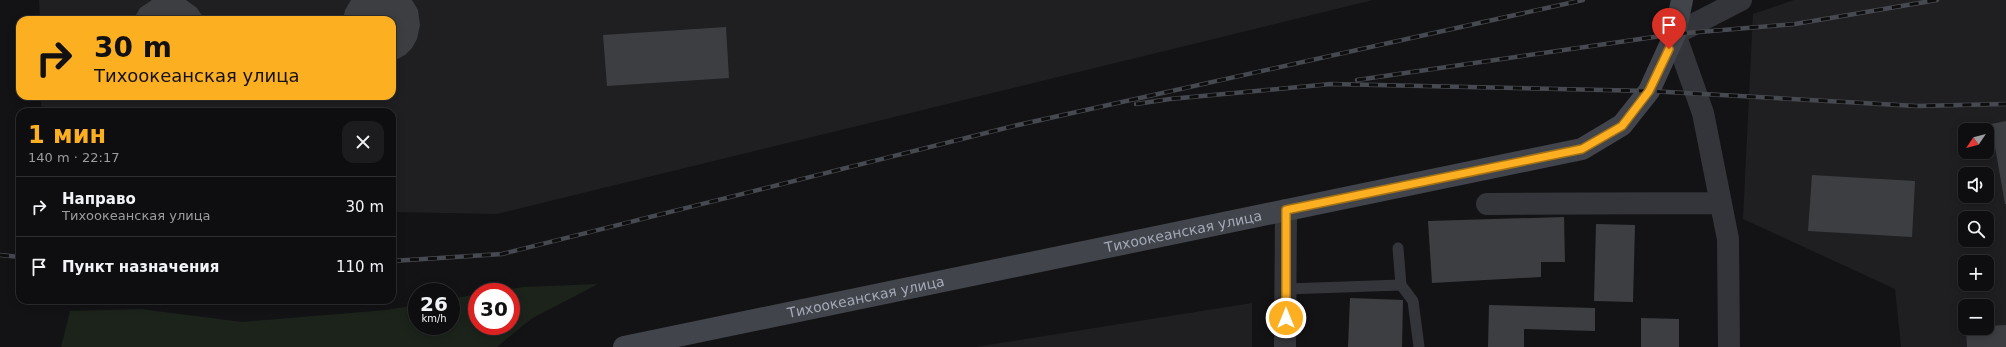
<!DOCTYPE html>
<html lang="ru">
<meta charset="utf-8">
<style>
:root{--surface:#0e0e10;--page:#1c1c1e;--text:#f1f3f6;--muted:#9b9c9f;--line:#2e2e30;--accent:#fdaf22}
body{margin:0;font-family:"DejaVu Sans",sans-serif;background:var(--page);color:var(--text);height:100vh;display:flex;flex-direction:column;font-size:15px;white-space:nowrap}
*{box-sizing:border-box;margin:0}
p{font-size:13px;color:var(--muted)}
.icon{flex:none;width:22px;height:22px;fill:none;stroke:currentColor;stroke-width:2;stroke-linecap:round;stroke-linejoin:round}
.map{position:relative;flex:1;overflow:hidden}
.drawer{position:absolute;left:16px;top:108px;width:380px;height:196px;display:flex;flex-direction:column;background:var(--surface);border-radius:12px;box-shadow:0 2px 10px #0003,0 0 0 1px var(--line)}
.drawer>*{flex:none}
.guide{position:absolute;left:16px;top:16px;width:380px;height:84px;border-radius:12px;box-shadow:0 2px 10px #0003,0 0 0 1px var(--line);background:#fdaf22;color:#111;overflow:hidden}
.needle{width:26px;rotate:235deg}
.controls{position:absolute;left:1958px;top:123px;display:grid;gap:8px}
.controls a{display:grid;place-items:center;width:36px;height:36px;border-radius:8px;background:var(--surface);box-shadow:0 2px 10px #0003,0 0 0 1px var(--line);font-size:20px}
.speed{position:absolute;left:408px;top:283px;display:flex;gap:8px;font-size:20px;font-weight:700;text-align:center}
.speed>*{display:grid;place-content:center;width:52px;height:52px;border-radius:50%;background:var(--surface);box-shadow:0 2px 10px #0003,0 0 0 1px var(--line);line-height:1}
.speed small{font-size:10px;font-weight:400}
.speed .limit{border:6px solid #d22;background:#fff;color:#111}
.pin{position:absolute;display:grid;place-items:center;width:34px;height:34px;color:#fff;margin:-41px -17px;border-radius:50% 50% 50% 0;rotate:-45deg;box-shadow:0 0 4px #0007}
.pin .icon{rotate:45deg}
.me{position:absolute;width:44px;margin:-22px;rotate:0deg;stroke-linejoin:round;filter:drop-shadow(0 0 3px #0008)}
.turn{display:flex;align-items:center;gap:14px;height:84px;padding:0 12px;font-size:18px}
.turn .icon{width:52px;height:52px;stroke-width:2.5}
.turn b{display:block;font-size:28px;line-height:34px}
.round{display:grid;place-items:center;flex:none;width:42px;height:42px;border-radius:12px;background:var(--page)}
.head{display:flex;align-items:center;justify-content:space-between;height:68px;padding:0 12px}
h1{font-size:24px;font-weight:800;line-height:30px;color:var(--accent)}
ul{padding:0;list-style:none}
li{display:flex;align-items:center;gap:12px;height:60px;padding:0 12px;border-top:1px solid var(--line)}
li div{flex:1}
li b{display:block;font-size:15px}
li em{font-style:normal}
.map>svg:first-child{display:block}
</style>
<div class="map">
<svg width="2006" height="347" viewBox="0 0 2006 347">
<rect width="100%" height="100%" fill="#131315"/>
<path fill="#1f1f22" fill-rule="evenodd" d="M39,0H1373L497,214L392,212V112H50L41,106V96H392V20H40Z
M1794,0H2006V347H1901L1895,289L1743,219L1753,14ZM1965,130H1987V152H1965ZM1965,174H1987V196H1965ZM1965,218H1987V240H1965ZM1965,262H1987V284H1965ZM1965,306H1987V328H1965Z
M1252,303V347H976Z"/>
<path fill="#1b231b" d="M598,284L531,319L497,347H61L70,311L141,309L242,322L386,310L417,305V326H451V299L477,294V326H511V292H492L523,287Z"/>
<path fill="#3c3e42" d="M152,0H186L197,8L205,20H133L140,8Z
M351,0H412L418,10L420,25L417,39L412,48L405,55L392,62V20H343L345,10Z
M726,27L729,78L607,86L603,35Z
M2006,121V204H2005L1991,124Z
M1812,175L1915,181L1912,237L1808,231Z
M1564,217L1565,262H1541V277L1432,283L1428,221Z
M1596,224L1635,225L1633,302L1594,301Z
M1350,298L1403,300L1402,347H1348Z
M1489,305L1595,308V331L1524,329V347H1488Z
M1641,318L1679,319V347H1641Z
M2006,325V347H1967L1966,328H1987V326Z"/>
<g fill="none" stroke-linecap="round" stroke-linejoin="round">
<path stroke="#33353a" stroke-width="11" d="M1401,285L1413,301L1419,347
M1286,289L1401,285L1398,248"/>
<path stroke="#33353a" stroke-width="22" d="M1487,204L1720,203
M1285,347L1286,210
M1729,347L1728,239L1703,113L1675,34L1741,0"/>
<path stroke="#41444a" stroke-width="22" id="s1" d="M624,347L1582,149L1622,125L1649,91L1675,34L1682,0"/>
<defs>
<path id="rail" d="M1357,80L1675,34L1795,24L1937,0
M1136,104L1170,99L1331,84L1649,91L1916,106L2006,104
M0,255L20,257
M392,261L502,254L1018,125L1583,0"/>
</defs>
<use href="#rail" stroke="#46494f" stroke-width="4.5"/>
<use href="#rail" stroke="#0e0e0f" stroke-width="3" stroke-dasharray="9" stroke-linecap="butt"/>
</g>
<g fill="none" stroke-linecap="round" stroke-linejoin="round">
<defs>
<path id="route" d="M1286,318V210L1582,149L1622,126L1649,91L1669,49"/>
</defs>
<use href="#route" stroke="#a47216" stroke-width="10"/>
<use href="#route" stroke="#fdaf22" stroke-width="7"/>
</g>
<g text-anchor="middle" stroke-width="4" stroke-linejoin="round" paint-order="stroke">
<g font-size="14" fill="#a3a9b6" stroke="#0e0e0f">
<text dy="5" stroke="none"><textPath href="#s1" startOffset="571">Тихоокеанская улица</textPath></text>
<text dy="5" stroke="none"><textPath href="#s1" startOffset="247">Тихоокеанская улица</textPath></text>
</g>
</g>
</svg>
<div class="controls">
<a><svg class="needle" viewBox="-14 -14 28 28"><path d="M0-13l5 13h-10z" fill="#e53935"/><path d="M0 13l5-13h-10z" fill="#9b9c9f"/></svg></a>
<a><svg class="icon" aria-label="sound" viewBox="0 0 24 24"><path d="M4 9h4l5-4v14l-5-4H4zM17 9q2 3 0 6"/></svg></a>
<a><svg class="icon" aria-label="search" viewBox="0 0 24 24"><circle cx="10" cy="10" r="6"/><path d="M15 15l6 6"/></svg></a>
<a>+</a>
<a>−</a>
</div>
<div class="speed"><div>26<small>km/h</small></div><div class="limit">30</div></div>
<div class="pin" style="left:1669px;top:49px;background:#d93025"><svg class="icon" aria-label="arrive" viewBox="0 0 24 24"><path d="M6 21V4h12l-3 4 3 4H6"/></svg></div>
<svg class="me" style="left:1286px;top:318px" viewBox="-20 -20 40 40"><circle r="17" fill="#fdaf22" stroke="#fff" stroke-width="3"/><path d="M0-11L8 9 0 5-8 9z" fill="#fff"/></svg>
<div class="guide">
<div class="turn"><svg class="icon" aria-label="right" viewBox="0 0 24 24"><path d="M7 20v-9h11M14 6l5 5-5 5"/></svg><div><b>30 m</b>Тихоокеанская улица</div></div>
</div>
<section class="drawer">
<div class="head"><div><h1>1 мин</h1><p>140 m · 22:17</p></div><a class="round"><svg class="icon" aria-label="close" viewBox="0 0 24 24"><path d="M6 6l12 12M18 6L6 18"/></svg></a></div>
<ul>
<li><svg class="icon" aria-label="right" viewBox="0 0 24 24"><path d="M7 20v-9h11M14 6l5 5-5 5"/></svg><div><b>Направо</b><p>Тихоокеанская улица</p></div><em>30 m</em></li>
<li><svg class="icon" aria-label="arrive" viewBox="0 0 24 24"><path d="M6 21V4h12l-3 4 3 4H6"/></svg><div><b>Пункт назначения</b></div><em>110 m</em></li>
</ul>
</section>
</div>
